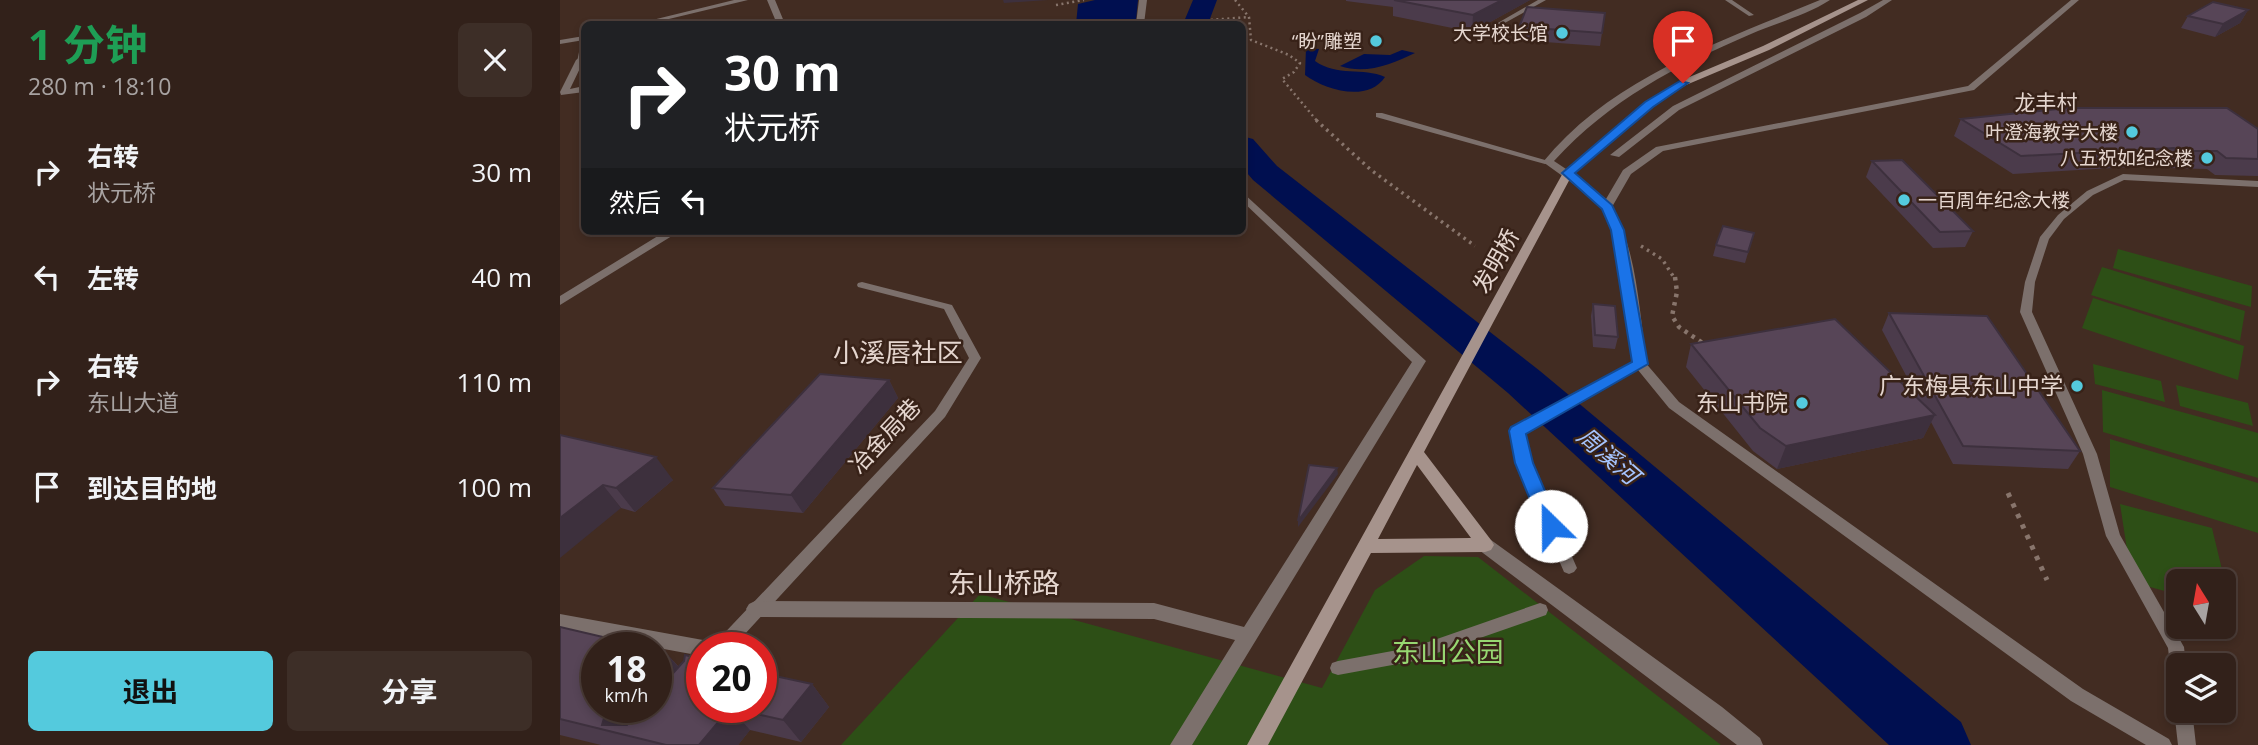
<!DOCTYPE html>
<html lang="zh">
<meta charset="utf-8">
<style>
:root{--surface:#32211a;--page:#3d2e27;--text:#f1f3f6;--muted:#a8a3a2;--line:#4d3e39;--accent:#54cadd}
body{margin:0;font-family:"Open Sans","Noto Sans SC",sans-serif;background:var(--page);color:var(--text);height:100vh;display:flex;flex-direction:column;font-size:26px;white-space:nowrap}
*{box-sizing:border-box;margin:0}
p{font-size:23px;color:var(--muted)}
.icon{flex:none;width:38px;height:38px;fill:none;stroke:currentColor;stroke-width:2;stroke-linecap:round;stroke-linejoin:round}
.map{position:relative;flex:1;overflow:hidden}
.sheet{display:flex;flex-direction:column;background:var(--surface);width:560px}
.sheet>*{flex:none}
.guide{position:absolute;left:21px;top:21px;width:665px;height:214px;border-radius:10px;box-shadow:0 4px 10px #0003,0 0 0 2px var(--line);background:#202124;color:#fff;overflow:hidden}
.needle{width:46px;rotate:349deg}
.tools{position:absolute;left:1606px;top:569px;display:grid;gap:14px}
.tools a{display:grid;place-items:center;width:70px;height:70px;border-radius:10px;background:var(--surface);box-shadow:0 4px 10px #0003,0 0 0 2px var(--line);font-size:35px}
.speed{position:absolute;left:21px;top:632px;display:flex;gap:14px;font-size:35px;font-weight:700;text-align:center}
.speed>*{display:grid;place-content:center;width:91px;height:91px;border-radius:50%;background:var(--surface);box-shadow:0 4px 10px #0003,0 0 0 2px var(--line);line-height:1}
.speed small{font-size:18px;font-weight:400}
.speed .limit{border:10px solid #d22;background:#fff;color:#111}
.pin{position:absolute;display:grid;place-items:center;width:60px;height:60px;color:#fff;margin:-72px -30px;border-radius:50% 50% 50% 0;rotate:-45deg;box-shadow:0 0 7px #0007}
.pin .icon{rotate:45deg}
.me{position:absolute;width:77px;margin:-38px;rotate:337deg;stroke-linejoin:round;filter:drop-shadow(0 0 5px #0008)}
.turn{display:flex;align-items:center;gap:24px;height:147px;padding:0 28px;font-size:32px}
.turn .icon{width:91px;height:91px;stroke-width:2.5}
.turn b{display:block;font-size:49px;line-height:60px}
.then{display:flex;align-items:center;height:66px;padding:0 28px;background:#0003;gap:14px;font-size:26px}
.round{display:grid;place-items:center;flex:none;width:74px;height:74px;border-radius:10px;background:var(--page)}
.headline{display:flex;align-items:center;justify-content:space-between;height:119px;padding:0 28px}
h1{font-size:42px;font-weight:700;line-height:52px;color:#1e9e55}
.action{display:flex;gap:14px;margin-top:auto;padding:14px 28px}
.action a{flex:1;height:80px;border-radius:10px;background:var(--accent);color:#111;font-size:28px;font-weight:700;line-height:80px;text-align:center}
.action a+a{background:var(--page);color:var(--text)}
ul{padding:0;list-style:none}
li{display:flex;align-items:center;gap:21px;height:105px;padding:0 28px}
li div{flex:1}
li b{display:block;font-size:26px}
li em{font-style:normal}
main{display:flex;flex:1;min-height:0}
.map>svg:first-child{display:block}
</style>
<main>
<section class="sheet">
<div class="headline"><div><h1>1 分钟</h1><p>280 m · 18:10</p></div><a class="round"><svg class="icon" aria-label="close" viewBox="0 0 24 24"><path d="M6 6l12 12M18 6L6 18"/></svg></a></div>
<ul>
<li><svg class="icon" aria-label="right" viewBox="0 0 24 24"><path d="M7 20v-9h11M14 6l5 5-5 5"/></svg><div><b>右转</b><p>状元桥</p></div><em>30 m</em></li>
<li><svg class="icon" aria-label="left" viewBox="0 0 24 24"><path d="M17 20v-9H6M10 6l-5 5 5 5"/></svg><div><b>左转</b></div><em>40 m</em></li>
<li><svg class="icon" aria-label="right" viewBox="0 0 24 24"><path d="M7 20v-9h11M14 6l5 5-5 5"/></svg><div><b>右转</b><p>东山大道</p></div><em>110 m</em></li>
<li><svg class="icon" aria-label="arrive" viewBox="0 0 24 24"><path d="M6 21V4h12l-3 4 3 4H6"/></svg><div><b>到达目的地</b></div><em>100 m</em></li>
</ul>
<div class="action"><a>退出</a><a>分享</a></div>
</section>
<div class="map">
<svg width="1698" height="745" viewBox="0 0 1698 745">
<rect width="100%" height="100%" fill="#422c22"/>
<path fill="#2d4f16" d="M1558,249L1692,286L1691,307L1553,268Z
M1542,267L1685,311L1680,341L1531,295Z
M1533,298L1684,346L1678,380L1522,328Z
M1533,364L1601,381L1605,402L1535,384Z
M1616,385L1688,403L1693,426L1620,406Z
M1542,390L1698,433V478L1543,432Z
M1550,439L1698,483V533L1550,487Z
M1560,504L1652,528L1672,611L1664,609V581H1619V595L1572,582Z
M864,556L918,557L1161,745H281L420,594L762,688L815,590Z"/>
<path fill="#000f50" d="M535,0H578L576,20L516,24L518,4Z
M746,48L759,49L755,61C777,77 803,67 825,77C808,103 765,90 745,75Z
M842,50L855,53C832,64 806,75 780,66L804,54L830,55Z"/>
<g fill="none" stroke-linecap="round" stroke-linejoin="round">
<path fill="#000f50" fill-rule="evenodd" d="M633,0H657L648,24H623Z
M682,136L693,139L717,166L980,371L1401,722L1411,745H1329L948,393L693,180L682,167Z"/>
<path stroke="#88756c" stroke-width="2.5" stroke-dasharray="2 3.5" stroke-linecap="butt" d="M675,0L689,17L691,40L729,55L740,63L734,72L722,79L758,122
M496,5L524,0
M596,24L689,17"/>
<path stroke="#88756c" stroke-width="3.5" stroke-dasharray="2.5 4.5" stroke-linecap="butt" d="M756,120L811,170L915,246
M1081,246L1102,259L1115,279"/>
<path stroke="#88756c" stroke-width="4.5" stroke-dasharray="3.5 5" stroke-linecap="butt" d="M1115,277L1117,292L1112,316L1119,327L1144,344"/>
<path stroke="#88756c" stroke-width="5" stroke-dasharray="4.5 7" stroke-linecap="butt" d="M1448,493L1487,580"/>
<path fill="#7c706c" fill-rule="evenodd" d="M978,0H986L934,29L929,28Z
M1165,0H1172L1194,15L1189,16Z
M268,22L271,24H261L262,23Z
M24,36V40L0,44V40Z
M24,45V61L17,62L20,47Z
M816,113H822L992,162L985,164L816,117Z
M1563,174L1698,181V187L1564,180L1533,195L1504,219L1489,239L1475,282L1472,312L1537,454L1560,535L1624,647L1626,665H1619V680L1613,678L1611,673L1608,648L1546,536L1523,454L1460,312L1465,282L1480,237L1498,215L1527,191Z
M302,282L392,305L421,358L385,417L172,648H153L155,643L375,411L409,358L384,309L298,287L297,285L298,283Z
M1080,360L1084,361L1119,402L1523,689L1609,739L1612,745H1586L1511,701L1109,408L1078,370L964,433L971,463L1017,568L1014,572L1009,574L1004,572L957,463L950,431L952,428Z
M980,603L986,605L988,610L986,615L854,661L778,675L772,673L770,668L772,663L778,661L854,647Z
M1617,704H1619V710H1632L1636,745H1618L1614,710Z"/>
<path fill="#7c706c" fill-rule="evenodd" d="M174,0H188L88,24H76Z
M207,0H215L225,24H217Z
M579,0H587L584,24H576Z
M1260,0H1270C1247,15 1216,23 1191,34C1114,67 1051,99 994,161L1024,181L1046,199L1063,170L1096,147L1408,86L1511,0H1519L1414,90L1103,151L1071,174L1052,207C1078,253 1079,313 1087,364L1085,367H1075L1058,261L1049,222L1043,210L1033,198L983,162C1052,77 1162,41 1260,0Z
M1323,0H1332L1306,17L1119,110L1059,157L1050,155L1113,106L1300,13Z
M20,57L24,60L10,89L24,86V92L1,95L0,92L16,60Z
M682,192L866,361L632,745H610L675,640L594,619L195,617L189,614L186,609L189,604L195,601L594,603L684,627L852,362L682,201Z
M106,231H120L0,305V296Z
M925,538L931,540L1162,707L1200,738L1203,745H1177L919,550L916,545L919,540Z
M0,614L143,640L150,642L152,648H142V656L0,630Z"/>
<path fill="#a6938c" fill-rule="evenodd" d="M1298,0H1308L1209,50L1126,85L1092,106L1012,175L864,452L931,540L934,545L931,550L925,552L811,553L708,745H687L1004,171L1086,102L1120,81L1203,46ZM857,465L911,538L818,539Z"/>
</g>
<path fill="#4b3b4b" d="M786,0H970L912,32L833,16V7L786,1Z
M1688,10L1680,23L1655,37L1621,28L1628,16Z
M1045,13L1040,46L958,40L959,27Z
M1401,119L1698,129V176L1655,175L1647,169L1607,168L1604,165L1453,174L1394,136Z
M1312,161L1413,231L1405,247L1373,248L1306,177Z
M1194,233L1185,263L1153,256L1156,245Z
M1033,304L1058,337L1055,349L1033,347L1031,316Z
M1329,313L1520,451L1508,469L1393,464L1371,422L1363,438L1217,469L1193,451L1126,367L1131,344L1359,400L1322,330Z
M329,380L338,398L243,513L165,506L153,488Z
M0,435L113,480L75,512L61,508Z
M0,627L104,651L119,667L252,684L269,707L241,742L190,730L178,745H41L0,735Z"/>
<path fill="#3d303d" d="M443,0H488L444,3Z
M942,0H970L912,32L913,15Z
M1688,10L1680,23L1655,37L1663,24Z
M329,380L338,398L243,513L231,495Z
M1375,415L1363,438L1217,469L1226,446Z
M96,457L113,480L75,512L56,488Z
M777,468L778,474L738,527V521Z
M43,485L61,508L0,558V518Z
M104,651L124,673L96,705V659Z
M252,684L269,707L241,742L223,720Z
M52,707H95L69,736L42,725L45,715Z
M170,708L190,730L178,745H139Z"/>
<path fill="#574557" stroke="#3d303d" stroke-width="2" d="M834,0H942L913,15Z
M1653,2L1688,10L1663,24L1628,16Z
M967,7L1045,13L1042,33L959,27Z
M1507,108H1667L1698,129V159L1666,158L1657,151H1617L1614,148L1461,156L1401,119Z
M1342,160L1413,231L1380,232L1312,161Z
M1163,226L1194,233L1188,252L1156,245Z
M1033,304L1055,306L1058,337L1035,335Z
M1329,313L1427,316L1520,451L1403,446Z
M1275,319L1375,415L1226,446L1200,428L1131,344Z
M260,374L329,380L231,495L153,488Z
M0,435L96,457L56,488L43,485L0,518Z
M749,465L777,468L738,521Z
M0,627L90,648H37V707H52L45,715L42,725H67L83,707H96V692L124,661L125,655L142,659V707H201V673L252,684L223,720L170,708L139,745H106L0,719Z
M96,649L104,651L96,659Z"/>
<path fill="#1a73e8" stroke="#114b97" stroke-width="2" d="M1120,81L1128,83L1093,107L1015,173L1052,205L1064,230L1088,364L966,434L973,463L1000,526L998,531L991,533L984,531L981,526L955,463L949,431L951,427L1072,362L1051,230L1042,209L1002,173L1085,102Z"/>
<g fill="#54cadd" stroke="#382218" stroke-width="2.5">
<circle cx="1002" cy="33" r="7"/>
<circle cx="816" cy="41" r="7"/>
<circle cx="1572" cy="132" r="7"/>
<circle cx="1647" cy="158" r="7"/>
<circle cx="1344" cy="200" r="7"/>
<circle cx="1517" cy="386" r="7"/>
<circle cx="1242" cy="403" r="7"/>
</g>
<g text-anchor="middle" stroke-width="5" stroke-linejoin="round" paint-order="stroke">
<g font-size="19" fill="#e5d6cf" stroke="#382218" text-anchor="end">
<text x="988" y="40">大学校长馆</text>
<text x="802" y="48">“盼”雕塑</text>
<text x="1558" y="139">叶澄海教学大楼</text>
<text x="1633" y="165">八五祝如纪念楼</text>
<text x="1358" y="207" text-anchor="start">一百周年纪念大楼</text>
</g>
<g font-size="21" fill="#e5d6cf" stroke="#382218">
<text x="1486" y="110">龙丰村</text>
</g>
<g font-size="23" fill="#e5d6cf" stroke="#382218">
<text transform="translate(936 261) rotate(-61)" y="8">发明桥</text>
<text transform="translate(325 436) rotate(-47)" y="8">冶金局巷</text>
</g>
<g font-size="23" fill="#e5d6cf" stroke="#382218" text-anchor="end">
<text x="1503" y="394">广东梅县东山中学</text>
<text x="1228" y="411">东山书院</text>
</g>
<g font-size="24" font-style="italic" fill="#a5c4ff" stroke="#382218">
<text transform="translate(1048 456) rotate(41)" y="8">周溪河</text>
</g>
<g font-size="26" fill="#e5d6cf" stroke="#382218">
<text x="338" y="362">小溪唇社区</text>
</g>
<g font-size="28" fill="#e5d6cf" stroke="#382218">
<text x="444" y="593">东山桥路</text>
</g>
<g font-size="28" fill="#97d771" stroke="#382218">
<text x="888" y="662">东山公园</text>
</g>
</g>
</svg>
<div class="tools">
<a><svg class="needle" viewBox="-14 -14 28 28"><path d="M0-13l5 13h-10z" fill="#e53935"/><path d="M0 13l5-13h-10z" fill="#a8a3a2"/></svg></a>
<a><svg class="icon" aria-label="layers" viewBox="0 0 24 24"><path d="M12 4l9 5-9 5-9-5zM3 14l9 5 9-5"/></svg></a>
</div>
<div class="speed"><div>18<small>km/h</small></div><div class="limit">20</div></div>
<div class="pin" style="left:1123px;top:83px;background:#d93025"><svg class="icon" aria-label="arrive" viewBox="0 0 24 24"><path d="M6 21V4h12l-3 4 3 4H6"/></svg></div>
<svg class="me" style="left:991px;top:526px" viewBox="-20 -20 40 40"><circle r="19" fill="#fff"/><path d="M0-13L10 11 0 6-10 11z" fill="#1a73e8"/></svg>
<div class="guide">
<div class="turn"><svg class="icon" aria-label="right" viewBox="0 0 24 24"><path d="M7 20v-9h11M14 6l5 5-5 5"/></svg><div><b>30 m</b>状元桥</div></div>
<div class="then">然后<svg class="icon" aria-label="left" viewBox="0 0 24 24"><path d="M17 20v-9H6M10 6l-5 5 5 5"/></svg></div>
</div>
</div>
</main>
